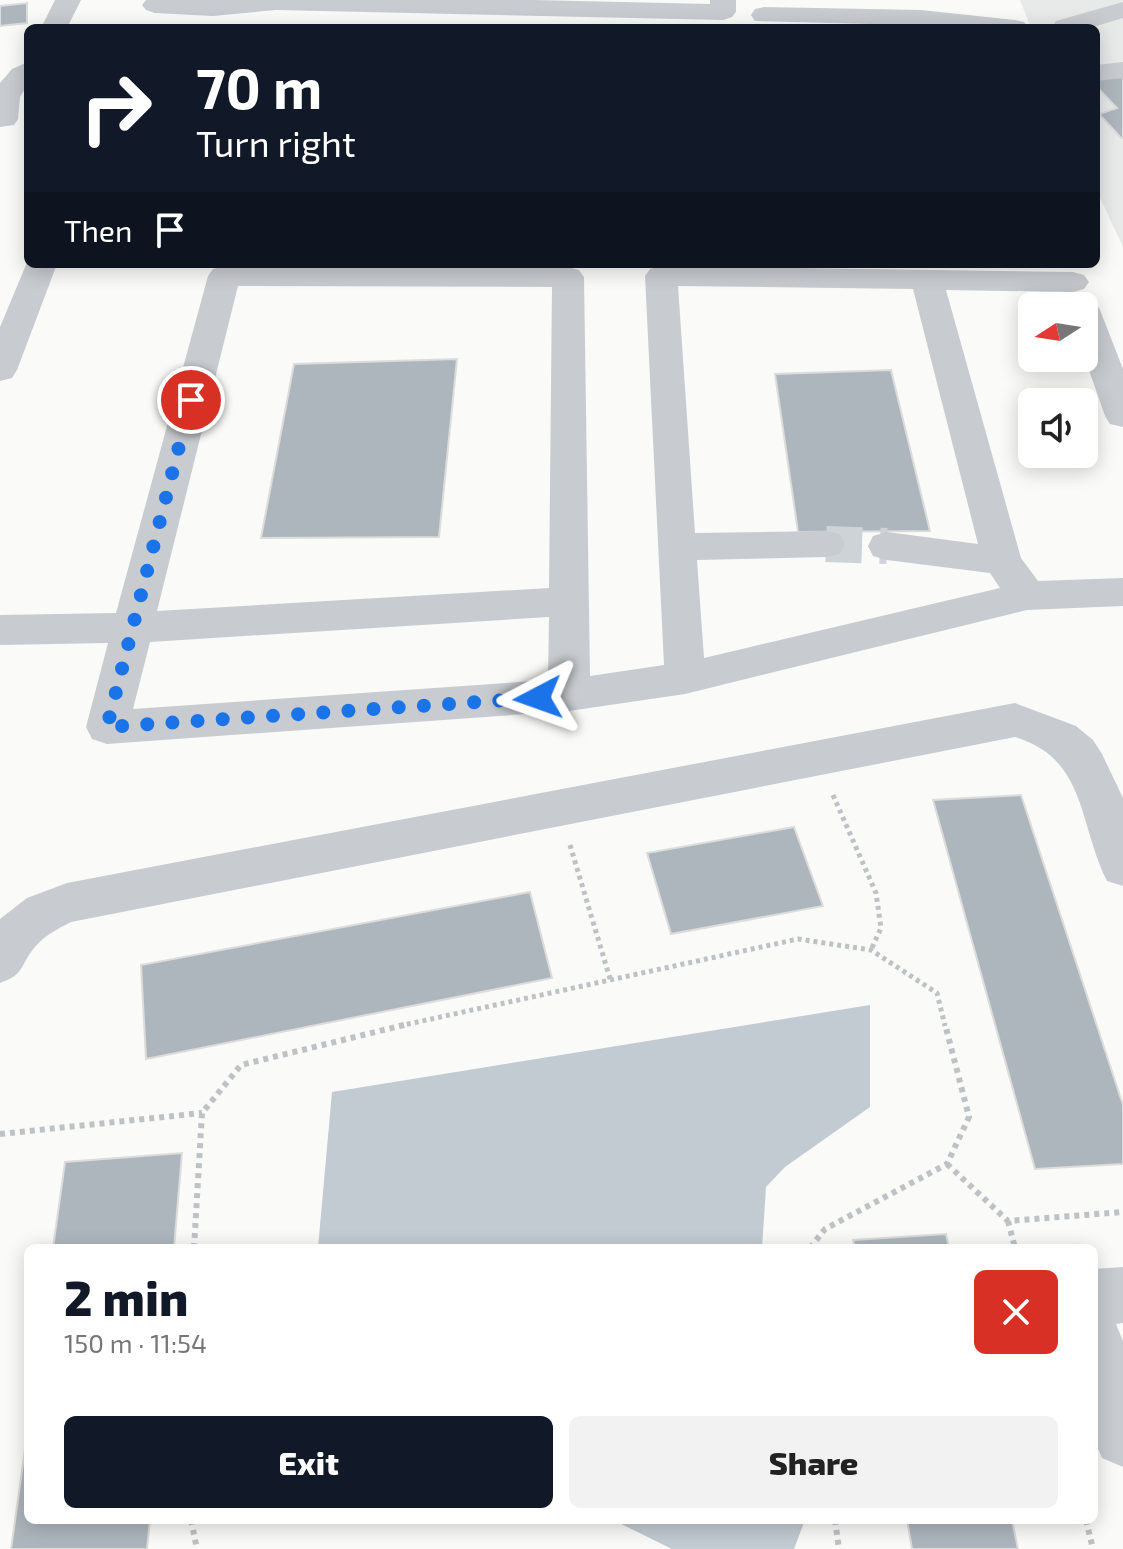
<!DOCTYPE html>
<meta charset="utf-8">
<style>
:root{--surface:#fff;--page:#f2f2f2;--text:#222;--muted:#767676;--accent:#111827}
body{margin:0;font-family:"Exo 2",sans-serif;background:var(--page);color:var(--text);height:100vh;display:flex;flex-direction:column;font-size:30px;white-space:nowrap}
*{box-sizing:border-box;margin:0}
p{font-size:26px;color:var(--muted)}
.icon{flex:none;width:44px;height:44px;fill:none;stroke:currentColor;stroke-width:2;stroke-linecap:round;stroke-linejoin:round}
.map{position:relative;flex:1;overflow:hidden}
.details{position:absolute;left:24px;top:1244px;width:1074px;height:280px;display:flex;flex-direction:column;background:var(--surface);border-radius:12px;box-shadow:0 4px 20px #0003}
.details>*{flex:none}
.banner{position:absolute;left:24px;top:24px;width:1076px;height:244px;border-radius:12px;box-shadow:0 4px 20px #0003;background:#111827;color:#fff;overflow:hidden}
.needle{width:52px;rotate:258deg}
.buttons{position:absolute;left:1018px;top:292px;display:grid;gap:16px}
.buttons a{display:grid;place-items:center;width:80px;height:80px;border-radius:12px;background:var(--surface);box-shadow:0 4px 20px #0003;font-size:40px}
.pin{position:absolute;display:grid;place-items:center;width:68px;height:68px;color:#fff;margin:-34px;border:4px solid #fff;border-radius:50%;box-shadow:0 2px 8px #0007}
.me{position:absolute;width:88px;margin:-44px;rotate:266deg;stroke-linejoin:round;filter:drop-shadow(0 0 6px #0008)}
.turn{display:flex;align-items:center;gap:28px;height:168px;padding:0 40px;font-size:36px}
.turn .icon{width:104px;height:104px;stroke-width:2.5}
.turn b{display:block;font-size:56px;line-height:68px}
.then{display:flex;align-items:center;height:76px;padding:0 40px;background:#0003;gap:16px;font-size:30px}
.round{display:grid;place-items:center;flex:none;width:84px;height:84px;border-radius:12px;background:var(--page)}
.summary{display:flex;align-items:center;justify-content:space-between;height:136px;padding:0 40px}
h1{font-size:48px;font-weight:800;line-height:60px;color:var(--accent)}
.button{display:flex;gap:16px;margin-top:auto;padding:16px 40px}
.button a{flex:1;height:92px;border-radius:12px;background:var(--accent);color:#fff;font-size:32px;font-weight:800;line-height:92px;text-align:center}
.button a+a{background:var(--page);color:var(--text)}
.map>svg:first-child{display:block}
</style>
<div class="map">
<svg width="1123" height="1549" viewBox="0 0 1123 1549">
<rect width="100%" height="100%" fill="#fafaf8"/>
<path fill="#e8e9e9" d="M1020,0H1123V247L1096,189V28H1031Z"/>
<path fill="#c2cbd1" d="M870,1005V1107L785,1167L766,1187L762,1248H318L332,1092Z
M613,1520H805L794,1549H672Z"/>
<path fill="#aeb6bd" stroke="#dcdcda" stroke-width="2" d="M27,3V23L0,26V6Z
M1123,75V138H1121L1099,114L1117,108L1096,86V78Z
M457,359L439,537L261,538L294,364Z
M891,370L930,531L798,532L775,374Z
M1021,795L1123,1105V1164L1035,1169L933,800Z
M794,827L823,906L671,934L647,853Z
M530,892L552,978L146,1059L141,965Z
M182,1153L174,1248H53L65,1162Z
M946,1234L949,1248H855L853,1240Z
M28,1428V1520H150L147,1549H11Z
M907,1520H1012L1018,1549H912Z"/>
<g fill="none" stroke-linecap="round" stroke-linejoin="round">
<path stroke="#ced3d7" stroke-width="36" stroke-dasharray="36 18" stroke-linecap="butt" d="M826,544L887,546"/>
<path stroke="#bfc2c5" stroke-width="5" stroke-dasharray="4 4" stroke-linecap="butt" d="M833,795L876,893L881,928L871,950
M570,845L611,982
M399,1026L798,939L871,950L937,993L945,1026"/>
<path stroke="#bfc2c5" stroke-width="6" stroke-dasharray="5 5" stroke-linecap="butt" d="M0,1134L202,1113
M947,1164L1008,1221L1123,1212
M1008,1221L1015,1248
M194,1248L202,1113L241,1065L408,1024
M810,1248L825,1229L947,1164L969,1117L945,1024
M191,1520L197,1549
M835,1520L839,1549
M1086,1520L1093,1549"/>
<path fill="#c8cbcf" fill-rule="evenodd" d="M55,0H81L67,28H41Z
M146,0H533L710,4V0H736V12L732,17L723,20L276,10L213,16L155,13L146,10L142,5Z
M1123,2V18L1090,28L1052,27L1056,21Z
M764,7L921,10L1015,20L1024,22L1028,28L755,21L751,15L755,9Z
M28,62V84L20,97L18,119L14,125L0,127V83L12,69Z
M1123,62V78L1096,81V65Z
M28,260V264H57L17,370L12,378L0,381V327Z
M224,266L568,267L579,270L584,277L590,676L664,665L645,276L650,269L661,266L1073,272L1084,275L1089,282L1084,289L1073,292L946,290L1021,558L1038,581L1123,578V606L1027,610L685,694L569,711L107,744L92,739L86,727L108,643L0,645V615L116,613L208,276L213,269ZM238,286L552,287L549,588L157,611ZM678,286L913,289L978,544L887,532L873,536L868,546L873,556L887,560L990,573L1000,588L704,658L697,560L826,557L840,554L845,544L840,534L826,531L695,533ZM549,617L548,680L133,709L150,642Z
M1084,300L1096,303L1100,310L1123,369V427L1110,424L1105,416L1084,356V306H1070Z
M1015,703L1076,726L1093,740L1102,754L1123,798V886L1107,881C1078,823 1087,759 1015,737L71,922C57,929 44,936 34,948C19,967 25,974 0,983V919L27,898L67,883Z
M1123,1267V1323L1116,1324L1123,1341V1467L1102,1458L1094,1439V1269Z"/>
</g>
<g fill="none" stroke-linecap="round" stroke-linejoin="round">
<path stroke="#1a73e8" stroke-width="14" stroke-dasharray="0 25.2" d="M191,400L107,727L538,698"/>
</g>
</svg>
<div class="buttons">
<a><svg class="needle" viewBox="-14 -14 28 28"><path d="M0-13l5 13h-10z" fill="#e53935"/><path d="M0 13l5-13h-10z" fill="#767676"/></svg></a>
<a><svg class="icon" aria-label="sound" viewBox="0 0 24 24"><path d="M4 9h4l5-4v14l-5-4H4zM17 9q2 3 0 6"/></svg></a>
</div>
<div class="pin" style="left:191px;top:400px;background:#d93025"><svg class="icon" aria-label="arrive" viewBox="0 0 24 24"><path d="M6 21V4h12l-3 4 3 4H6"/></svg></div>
<svg class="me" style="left:538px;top:698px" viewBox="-20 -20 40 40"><path d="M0-17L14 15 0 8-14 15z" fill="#1a73e8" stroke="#fff" stroke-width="4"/></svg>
<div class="banner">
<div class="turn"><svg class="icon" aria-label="right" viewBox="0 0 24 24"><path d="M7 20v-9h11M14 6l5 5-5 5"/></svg><div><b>70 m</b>Turn right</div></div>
<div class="then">Then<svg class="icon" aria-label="arrive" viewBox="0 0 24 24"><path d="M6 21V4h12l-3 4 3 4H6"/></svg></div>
</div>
<section class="details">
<div class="summary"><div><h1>2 min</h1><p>150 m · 11:54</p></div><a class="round" style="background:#d93025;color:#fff"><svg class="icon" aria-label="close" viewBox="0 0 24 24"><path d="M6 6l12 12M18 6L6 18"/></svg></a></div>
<div class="button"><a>Exit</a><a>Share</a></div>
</section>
</div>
